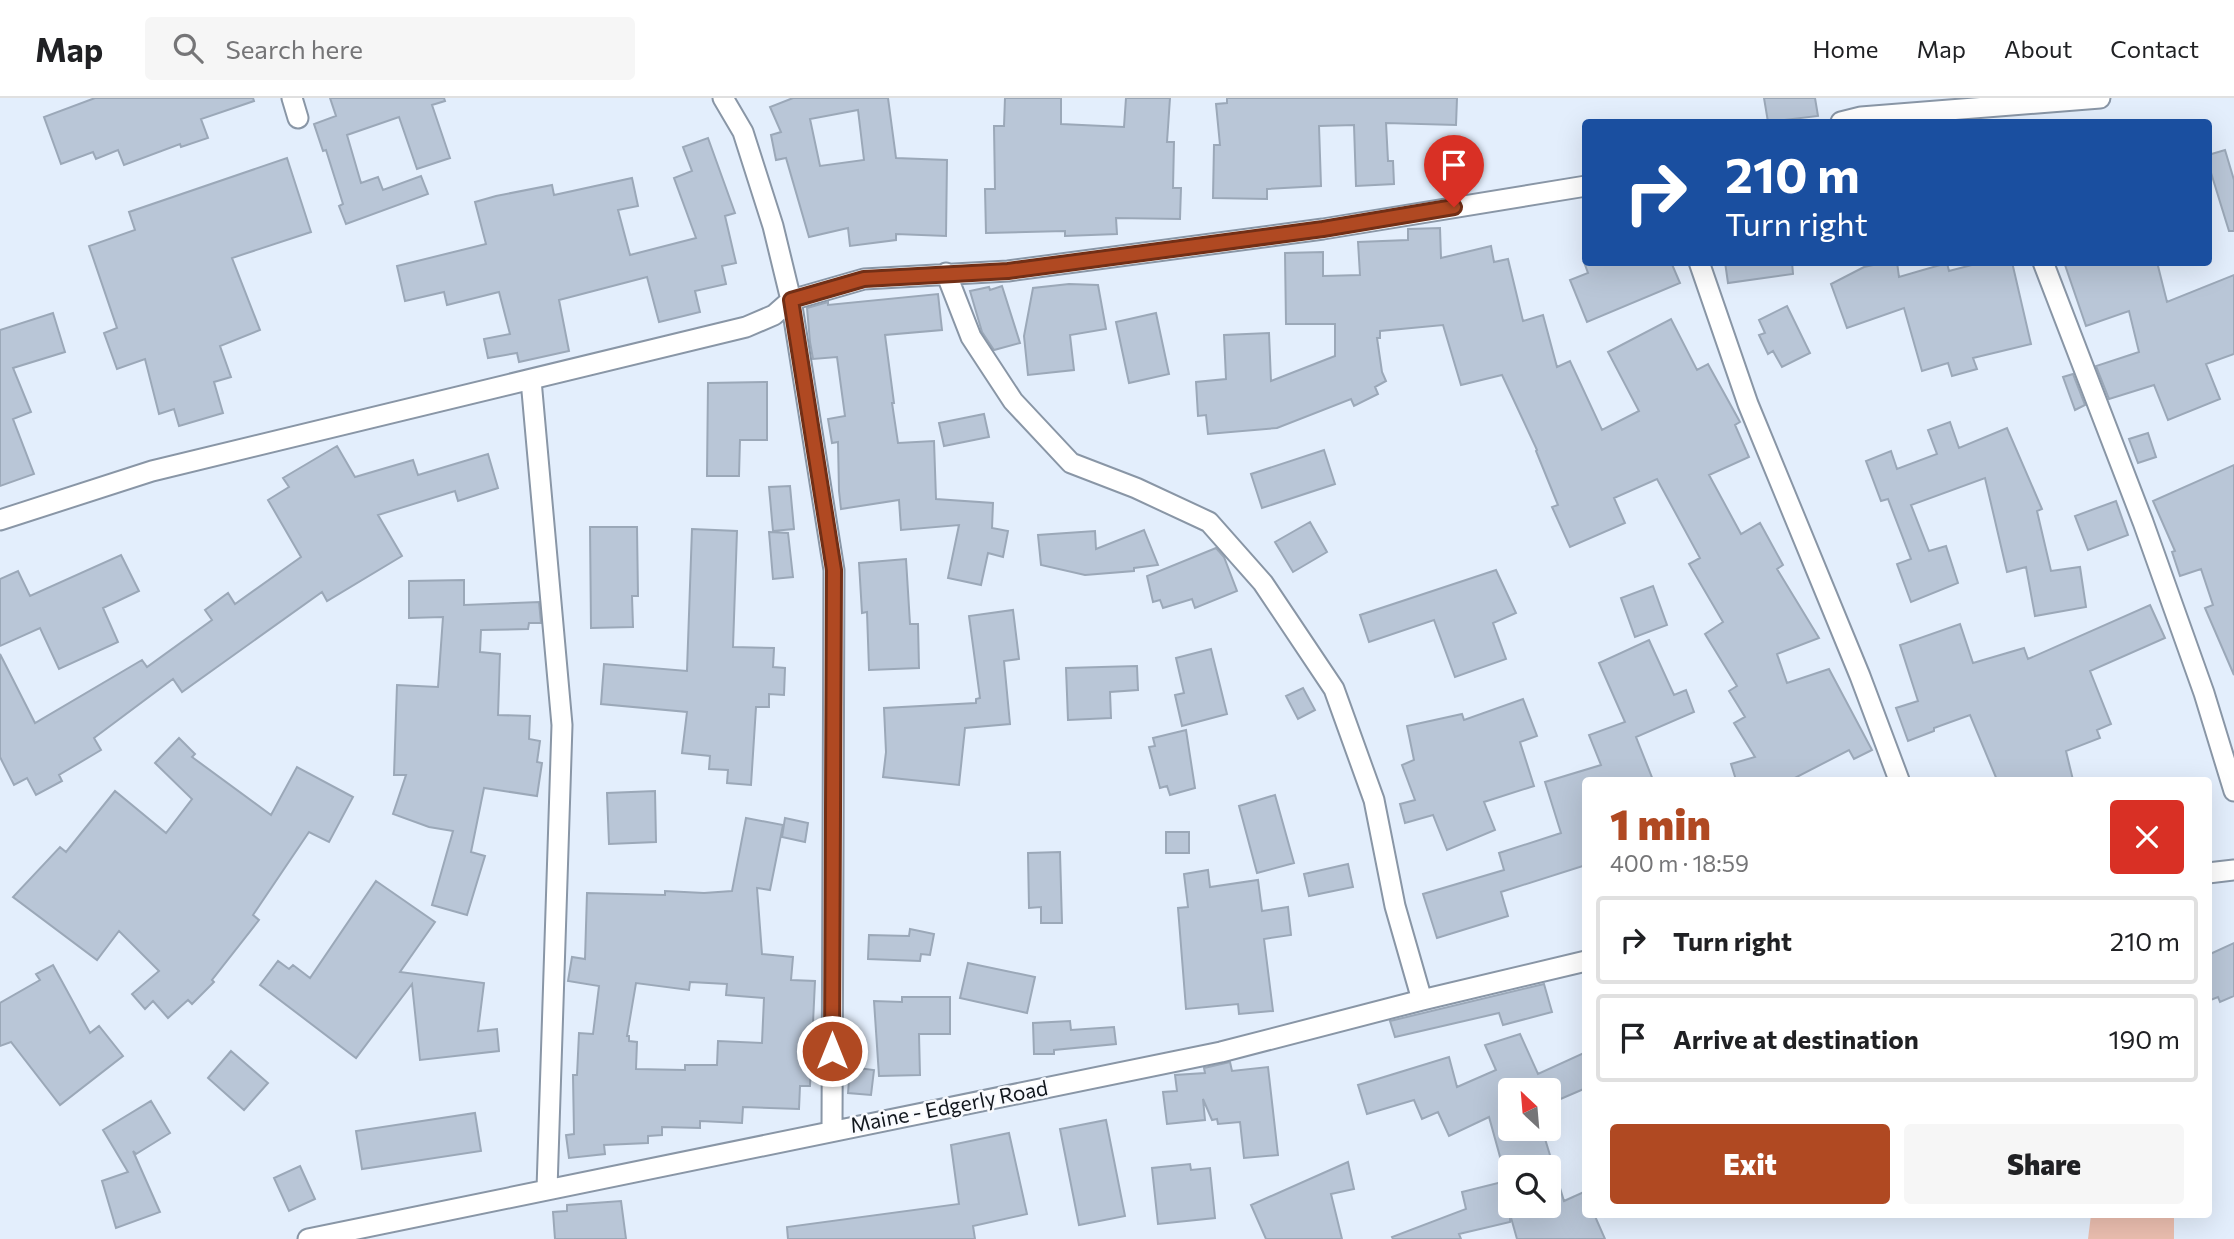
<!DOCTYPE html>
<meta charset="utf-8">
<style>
:root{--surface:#fff;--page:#f6f6f6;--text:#202124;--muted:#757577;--line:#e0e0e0;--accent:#b04922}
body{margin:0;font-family:Commissioner,sans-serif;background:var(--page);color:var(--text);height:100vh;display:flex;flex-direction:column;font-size:26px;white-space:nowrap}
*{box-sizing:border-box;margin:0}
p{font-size:23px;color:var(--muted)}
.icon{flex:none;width:38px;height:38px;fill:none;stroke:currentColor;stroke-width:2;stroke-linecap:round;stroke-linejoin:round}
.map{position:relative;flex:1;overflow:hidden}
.panel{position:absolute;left:1582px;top:679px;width:630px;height:441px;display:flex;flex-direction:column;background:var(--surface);border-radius:7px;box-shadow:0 7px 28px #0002}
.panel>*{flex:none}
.top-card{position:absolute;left:1582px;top:21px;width:630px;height:147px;border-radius:7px;box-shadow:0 7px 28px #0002;background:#1a4fa0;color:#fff;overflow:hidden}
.needle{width:46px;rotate:334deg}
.controls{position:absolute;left:1498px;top:980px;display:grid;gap:14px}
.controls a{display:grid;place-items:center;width:63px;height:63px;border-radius:7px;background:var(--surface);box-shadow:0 7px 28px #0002;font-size:35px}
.pin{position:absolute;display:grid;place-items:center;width:60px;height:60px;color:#fff;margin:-72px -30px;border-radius:50% 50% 50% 0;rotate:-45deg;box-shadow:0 0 7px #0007}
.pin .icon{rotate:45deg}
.me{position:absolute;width:77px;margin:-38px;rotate:0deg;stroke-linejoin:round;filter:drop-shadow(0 0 5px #0008)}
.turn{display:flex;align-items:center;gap:24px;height:147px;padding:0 28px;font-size:32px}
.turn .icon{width:91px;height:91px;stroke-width:2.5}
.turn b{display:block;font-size:49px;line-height:60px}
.round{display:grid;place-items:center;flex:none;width:74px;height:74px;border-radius:7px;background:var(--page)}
.summary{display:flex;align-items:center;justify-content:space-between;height:119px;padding:0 28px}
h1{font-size:42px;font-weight:800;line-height:52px;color:var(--accent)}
.action{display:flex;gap:14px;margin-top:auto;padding:14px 28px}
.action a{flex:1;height:80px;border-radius:7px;background:var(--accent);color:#fff;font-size:28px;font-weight:800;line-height:80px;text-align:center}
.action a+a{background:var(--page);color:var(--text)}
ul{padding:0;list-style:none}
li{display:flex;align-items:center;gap:21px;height:88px;margin:0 14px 10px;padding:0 14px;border:4px solid var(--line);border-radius:7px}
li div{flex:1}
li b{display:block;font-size:26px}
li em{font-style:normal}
header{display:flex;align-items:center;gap:42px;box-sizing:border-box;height:98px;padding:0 35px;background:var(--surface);border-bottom:2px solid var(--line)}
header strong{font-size:33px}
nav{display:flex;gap:38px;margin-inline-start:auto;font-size:24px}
.search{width:490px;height:63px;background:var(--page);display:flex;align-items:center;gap:18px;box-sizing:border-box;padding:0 24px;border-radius:7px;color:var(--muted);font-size:26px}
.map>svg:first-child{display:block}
</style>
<header>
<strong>Map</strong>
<div class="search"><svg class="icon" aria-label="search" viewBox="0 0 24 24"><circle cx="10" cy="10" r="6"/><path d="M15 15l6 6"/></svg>Search here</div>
<nav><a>Home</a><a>Map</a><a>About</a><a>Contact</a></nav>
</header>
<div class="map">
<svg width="2234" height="1141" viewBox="0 0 2234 1141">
<rect width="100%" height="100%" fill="#e3eefc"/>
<path fill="#ecbfb0" d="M2091,1117H2174V1141H2088Z"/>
<path fill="#b9c6d7" stroke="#9ba8b8" stroke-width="2" fill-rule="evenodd" d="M95,0H253L254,3L201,21L208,40L181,49L180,46L124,67L118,52L96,61L93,54L61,66L44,19Z
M330,0H444L445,3L432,7L450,60L417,71L399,19L347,37L361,85L378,79L383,92L421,78L428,96L346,126L339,108L343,106L326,52L323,53L314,26L336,18Z
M793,0H888L896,60L947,62L946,138L896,136V142L850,148L848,130L809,139L786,60L776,62L771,37L781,34L770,9ZM858,12L864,62L820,68L810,21Z
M1005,0H1061V26L1124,29L1126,0H1170L1167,44H1174L1173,90H1181L1180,121L1116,120L1117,136L1065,138V133L986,135L985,91H995L994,28H1004Z
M1227,0H1457L1456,27L1386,25L1388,63H1393L1394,86L1356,88L1354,27L1319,28L1321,88L1267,91V101L1213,100L1214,47H1220L1216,6L1227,5Z
M1764,0H1815L1818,18L1768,24Z
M708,40L735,115L725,118L736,165L722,168L726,186L695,193L700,214L659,224L647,179L559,202L569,253L519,264L517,255L488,260L484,241L510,236L499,194L447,207L444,194L405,203L397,168L486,146L475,104L496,98L552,87L554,97L632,80L638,108L618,112L630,157L696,140L674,80L692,73L683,49Z
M2225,52L2234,82V133H2229L2208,65V57Z
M287,60L311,134L232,160L260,232L220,248L231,279L214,284L223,315L179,328L174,311L159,316L145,261L117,271L104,235L117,230L89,148L135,132L129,114Z
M1440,130L1441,160L1491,148L1494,164L1508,161L1523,223L1543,217L1557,269L1570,263L1602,332L1639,313L1608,254L1671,221L1697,272L1708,266L1740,324L1735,327L1749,359L1709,377L1741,436L1760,425L1783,467L1777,471L1819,540L1777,556L1787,585L1829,571L1872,652L1854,661L1849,652L1791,682H1736L1731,666L1755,659L1734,625L1745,619L1729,593L1737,588L1705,536L1723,524L1689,466L1700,460L1657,381L1614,400L1625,425L1570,449L1552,409L1558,407L1536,353L1537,352L1502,277L1461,287L1443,227L1380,233V240H1377L1382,274L1386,283L1375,289L1378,296L1354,308L1351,301L1277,330L1208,336L1206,317L1198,318L1196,284L1226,281L1224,237L1269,235L1271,283L1335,258V226H1286L1285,155L1323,154V178L1360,177L1358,144L1408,142V131Z
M1584,164H1671L1680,185L1587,224L1570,182L1588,175Z
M1725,164H1792L1793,176L1728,185Z
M1887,164H1897L1899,179L1947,165L1949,173L1983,164H2012L2031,246L1973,260L1977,271L1952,278L1948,265L1922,273L1904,210L1847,230L1831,186L1864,169Z
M2064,164H2157L2167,204L2234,177V256L2206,266L2220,301L2168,322L2154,287L2109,301L2096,268L2139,254L2129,213L2086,228Z
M1069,186L1098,187L1106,231L1070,237L1074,272L1028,277L1024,238L1033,190Z
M1002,188L1020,245L994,252L982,234L970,193L989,189L990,192Z
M938,196L942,232L885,237L894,305H892L898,345L934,343L936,401L993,405L992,430L1008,433L1003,459L988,455L981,487L948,480L959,427L901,432L899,402L841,411L839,393L838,344L832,345L828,321L845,318L837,259L813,261L810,244L807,210L828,204V207Z
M1787,208L1810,255L1782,269L1773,253L1768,256L1759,237L1765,235L1759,222Z
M53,215L65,254L13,270L31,314L13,321L34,376L0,388V232Z
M1156,215L1169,276L1129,285L1116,224Z
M2073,276L2085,307L2075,312L2063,279Z
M767,284V342H740L739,378H707L708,285Z
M984,316L989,339L944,348L939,325Z
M1950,324L1959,350L2007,330L2042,411L2037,413L2051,473L2080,469L2086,509L2035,518L2026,469L2007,474L1985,380L1911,407L1929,453L1946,448L1958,485L1911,504L1897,466L1911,461L1888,401L1881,403L1866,363L1891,353L1897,371L1937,356L1928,332Z
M2148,335L2156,359L2138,365L2129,341Z
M337,348L355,379L413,362L418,377L488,356L498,390L458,403L455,393L378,417L402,458L327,503L322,494L182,594L173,581L94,640L101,652L59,677L62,683L36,697L27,680L14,687L0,659V556L35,625L142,562L147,569L212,522L205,512L228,495L235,506L301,459L268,402L289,389L283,380Z
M1324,352L1335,386L1262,410L1251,376Z
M2234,367V577L2205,510L2213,507L2201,471L2180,478L2172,454L2175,453L2153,403Z
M790,388L794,431L773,433L769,389Z
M2116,403L2128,437L2088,452L2075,418Z
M1310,424L1327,454L1293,474L1275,444Z
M590,429H637L638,498H632L633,529L591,530Z
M692,431L737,433L733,549L774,550L773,569L785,570L784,597L769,596V609H756L751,687L727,685L728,672L709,671L710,658L682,655L687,614L601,606L604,566L687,573Z
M1144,432L1158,467L1134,470V473L1085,477L1041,467L1038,437L1095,433L1096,451Z
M769,434L788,435L793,479L773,481Z
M1216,450L1224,459L1237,493L1195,510L1192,501L1163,510L1160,502L1153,504L1147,478Z
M121,457L139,493L103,510L118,544L59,571L40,530L0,548V481L18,473L30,498Z
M906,461L910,526H918L919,570L869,572L867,514L862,515L859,465Z
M1496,472L1516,515L1493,525L1506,561L1455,579L1434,522L1369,544L1360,517Z
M464,482V507L539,504L541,525H529L528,531L481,532L480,554L500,556L498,617L530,618L529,641L540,643L537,664L542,665L537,698L484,690L471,754L485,758L467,817L432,807L453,733L429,729L393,716L406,677H394L397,587L438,589L443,519L409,520V483Z
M1653,488L1667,527L1635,539L1621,500Z
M2150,507L2165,540L2090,573L2111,626L2097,632L2100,640L2066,653L2073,682H1997L1970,617L1934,630V633L1908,643L1896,610L1918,603L1900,547L1960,526L1973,565L2024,550L2028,561Z
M1013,512L1019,561L1004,563L1010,626L965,630L959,687L883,679L886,654L884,610L976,605V601L980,600L969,518Z
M1649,542L1674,597L1686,592L1694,614L1636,639L1653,682H1586V767L1501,794L1508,818L1437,840L1423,796L1504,772L1499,755L1561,735L1545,684L1601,667L1589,637L1625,624L1599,565Z
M1211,551L1227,616L1182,628L1175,597L1184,595L1176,560Z
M1137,568L1138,592L1110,594L1111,620L1068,622L1066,570Z
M1303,590L1315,612L1298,621L1286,598Z
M1523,601L1537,638L1520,644L1534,688L1484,704L1495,732L1447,752L1433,717L1405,725L1400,706L1415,702L1402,667L1414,662L1407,628L1462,616L1464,622Z
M1186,632L1195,690L1170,697L1167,688L1160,690L1149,649L1155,648L1153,640Z
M179,640L195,656L192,659L271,717L297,669L353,699L329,744L309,734L253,817L259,822L212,882L214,884L192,906L188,902L168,920L153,903L145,911L132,896L159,873L119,833L97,862L13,799L60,749L66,754L115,693L166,735L192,701L155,665Z
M655,693L656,744L609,746L607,695Z
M1275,697L1294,765L1257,775L1239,708Z
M746,720L783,727L770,792L757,790L762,856L793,859L791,882L815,883L810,988H800L799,1011L743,1009L742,1025L700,1023V1030L662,1029V1037L648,1038V1045L604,1047L605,1056L569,1060L566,1037L574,1036L573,977H577L579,935L593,936L599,888L568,883L572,859L585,861L587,795L665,797V793L704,795L732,793ZM690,884L727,886L726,897L764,900L762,945L718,943L717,967H685V972L636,971L637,944L629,943V938H627L636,885L689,892Z
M785,720L808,725L805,744L782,739Z
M1166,734H1189V755H1166Z
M1060,754L1062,825H1041V809L1029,810L1028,755Z
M1348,766L1353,789L1309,798L1304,776Z
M1208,772L1210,789L1258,782L1262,813L1288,809L1291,837L1264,841L1273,913L1239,916L1238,906L1186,911L1178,810L1188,809L1184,776Z
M376,783L435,824L400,874L484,885L478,933L497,931L499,953L420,962L412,886L356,960L260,887L278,863L289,871L293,867L310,880Z
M910,831L934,836L930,857L921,856L920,863L868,861L869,837L909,838Z
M2234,845V898L2220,904L2218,899L2208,903V857Z
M968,865L1035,879L1027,915L960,900Z
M53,867L90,935L99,928L123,958L60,1007L11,944L0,948V905L40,882L36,876Z
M1544,886L1552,914L1503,927L1499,915L1395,939L1390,923Z
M902,899H950V936H919L920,977L879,978L874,903L902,904Z
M1070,923L1071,932L1114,929L1116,946L1054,952V956H1034L1033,925Z
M1520,936L1538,976L1586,954V990L1549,1006V992H1510V1031H1542L1564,1103L1586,1093V1116H1594L1605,1141H1517L1510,1116V1124L1459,1136L1461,1141H1393L1392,1139L1466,1111L1462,1094L1510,1082V1108H1549V1069H1510V1072L1504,1073L1489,1019L1449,1038L1438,1014L1422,1021L1414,1002L1367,1016L1358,987L1449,959L1457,989L1496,972L1485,947Z
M231,953L268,985L244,1012L208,980Z
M1230,964L1232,973L1268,969L1278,1057L1244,1060L1240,1024L1218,1026L1217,1021L1212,1022L1203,1001L1205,1022L1167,1026L1163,994L1177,993L1175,977L1205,975L1204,970Z
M850,969L874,972L871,997L848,995Z
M151,1003L170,1035L136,1056L133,1053L160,1114L116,1130L102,1083L128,1074L103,1032Z
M475,1015L481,1053L362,1071L356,1033Z
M1106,1022L1125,1118L1079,1127L1060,1031Z
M1009,1035L1027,1116L973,1128L975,1141H788L787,1129L959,1106L951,1047Z
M1348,1064L1354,1091L1331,1096L1342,1141H1266L1251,1107Z
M1190,1066L1191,1072L1210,1070L1215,1120L1158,1126L1152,1070Z
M300,1068L315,1101L289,1113L274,1080Z
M621,1103L626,1141H555L553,1114L567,1113V1107Z"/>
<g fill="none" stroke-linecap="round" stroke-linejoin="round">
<defs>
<path id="minor" d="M292,0L298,20
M723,0L743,34L773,128L791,202L834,472L832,1033
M1841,24L1861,19L2100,0
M1699,164L1748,306L1860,578L1899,682
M2043,164L2143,424L2204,595L2234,693
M946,175L971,239L1013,303L1071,365L1136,390L1209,424L1263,485L1334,591L1374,702L1395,808L1422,902
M531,282L562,627L547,1091
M0,422L152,373L746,229L774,217L791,202L864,181L1008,173L1323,131L1586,88
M2208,775L2234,772
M308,1141L1221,954L1422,902L1586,863"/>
</defs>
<use href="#minor" stroke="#8996a6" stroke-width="23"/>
<use href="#minor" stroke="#fff" stroke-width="19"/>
</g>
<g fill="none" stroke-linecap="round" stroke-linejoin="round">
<defs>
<path id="route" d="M832,953L834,472L791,202L864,181L1008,173L1323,131L1454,109"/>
</defs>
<use href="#route" stroke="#722f16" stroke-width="18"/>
<use href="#route" stroke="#b04922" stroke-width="12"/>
</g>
<g text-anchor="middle" stroke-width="5" stroke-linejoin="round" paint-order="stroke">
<g font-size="21" fill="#12171d" stroke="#f8fafe">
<text transform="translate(949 1009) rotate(-11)" y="7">Maine - Edgerly Road</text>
</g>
</g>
</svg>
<div class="controls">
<a><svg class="needle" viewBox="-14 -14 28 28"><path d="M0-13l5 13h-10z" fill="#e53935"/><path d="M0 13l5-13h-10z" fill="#757577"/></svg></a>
<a><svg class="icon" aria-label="search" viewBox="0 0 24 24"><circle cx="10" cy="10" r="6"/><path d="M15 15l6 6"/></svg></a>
</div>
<div class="pin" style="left:1454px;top:109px;background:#d93025"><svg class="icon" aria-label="arrive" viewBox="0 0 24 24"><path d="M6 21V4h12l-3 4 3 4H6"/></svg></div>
<svg class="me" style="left:832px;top:953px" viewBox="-20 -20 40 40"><circle r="17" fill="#b04922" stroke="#fff" stroke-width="3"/><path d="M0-11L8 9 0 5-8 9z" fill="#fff"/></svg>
<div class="top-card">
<div class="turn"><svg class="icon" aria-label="right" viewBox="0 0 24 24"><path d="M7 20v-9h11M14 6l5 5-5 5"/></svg><div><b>210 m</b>Turn right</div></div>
</div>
<section class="panel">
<div class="summary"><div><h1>1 min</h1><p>400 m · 18:59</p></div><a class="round" style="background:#d93025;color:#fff"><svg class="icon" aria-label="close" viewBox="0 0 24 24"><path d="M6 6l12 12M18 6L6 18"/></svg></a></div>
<ul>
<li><svg class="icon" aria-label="right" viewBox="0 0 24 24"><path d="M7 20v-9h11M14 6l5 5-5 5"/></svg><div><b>Turn right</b></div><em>210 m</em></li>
<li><svg class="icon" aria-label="arrive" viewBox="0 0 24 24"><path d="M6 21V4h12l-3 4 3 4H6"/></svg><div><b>Arrive at destination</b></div><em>190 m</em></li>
</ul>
<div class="action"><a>Exit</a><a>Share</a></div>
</section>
</div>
